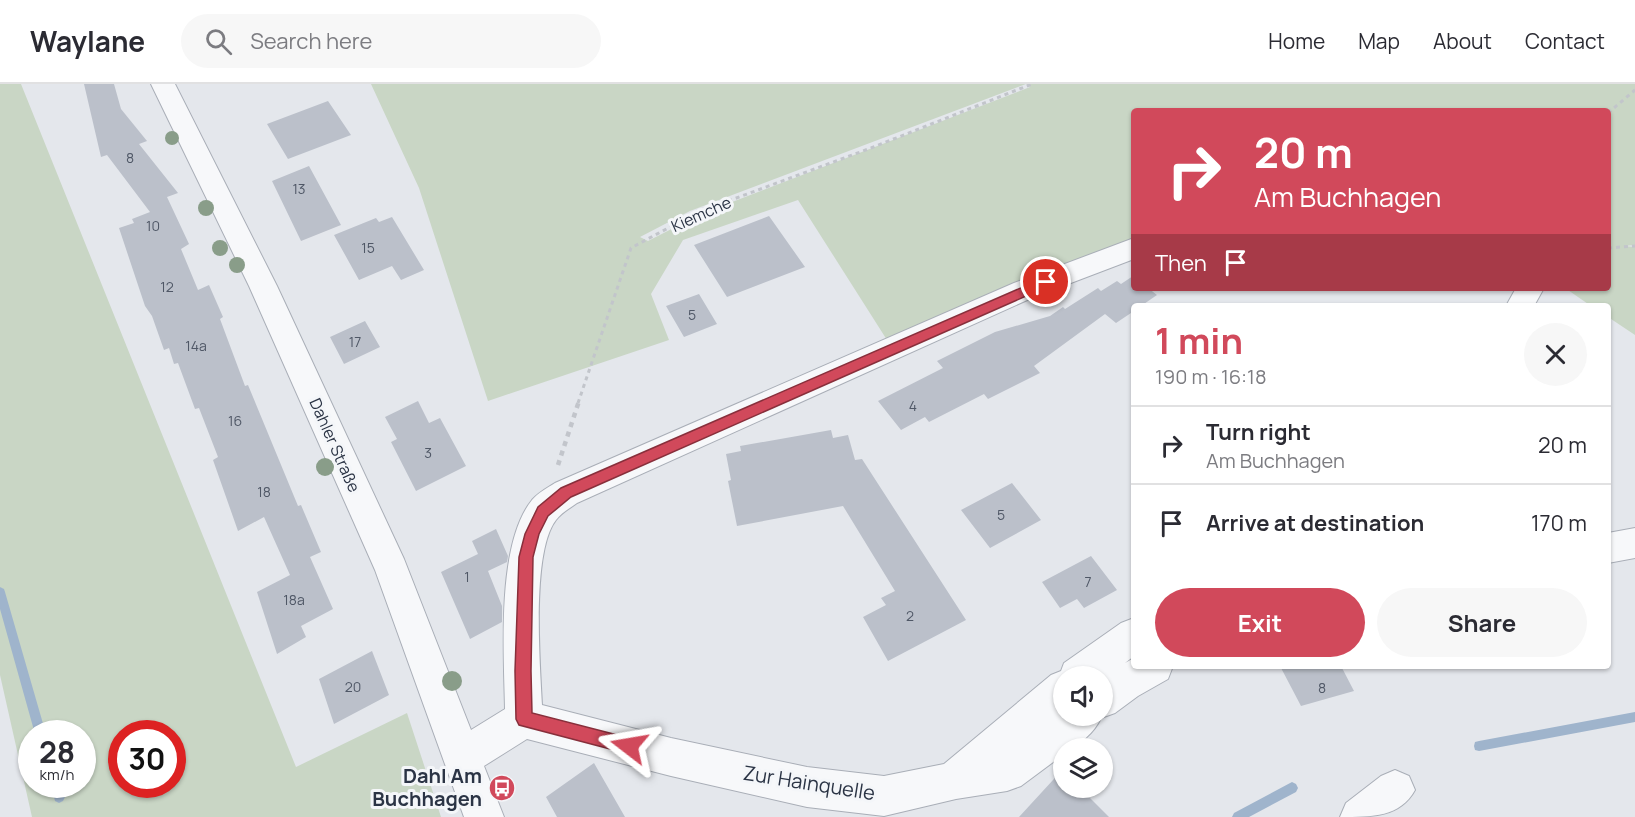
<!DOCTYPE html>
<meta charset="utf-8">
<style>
:root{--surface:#fff;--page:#f7f7f7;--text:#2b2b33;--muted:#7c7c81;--line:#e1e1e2;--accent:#d1495b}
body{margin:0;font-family:Manrope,sans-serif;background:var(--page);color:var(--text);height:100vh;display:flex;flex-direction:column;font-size:22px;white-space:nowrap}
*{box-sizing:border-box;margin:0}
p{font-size:20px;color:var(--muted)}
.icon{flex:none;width:33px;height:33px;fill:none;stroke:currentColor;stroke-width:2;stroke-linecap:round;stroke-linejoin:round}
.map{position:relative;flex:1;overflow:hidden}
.panel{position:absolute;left:1131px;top:219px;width:480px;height:366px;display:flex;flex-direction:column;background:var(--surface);border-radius:6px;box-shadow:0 2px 4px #0004}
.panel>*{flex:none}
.top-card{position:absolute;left:1131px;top:24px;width:480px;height:183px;border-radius:6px;box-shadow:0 2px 4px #0004;background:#d1495b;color:#fff;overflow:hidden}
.tools{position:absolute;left:1053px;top:582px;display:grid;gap:12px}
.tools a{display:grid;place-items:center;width:60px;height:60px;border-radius:50%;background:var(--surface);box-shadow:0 2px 4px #0004;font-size:30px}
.speed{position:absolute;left:18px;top:636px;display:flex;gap:12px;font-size:30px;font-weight:700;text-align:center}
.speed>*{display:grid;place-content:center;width:78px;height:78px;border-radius:50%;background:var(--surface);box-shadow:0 2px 4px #0004;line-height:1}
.speed small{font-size:15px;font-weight:400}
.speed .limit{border:9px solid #d22;background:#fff;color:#111}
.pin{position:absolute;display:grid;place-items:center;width:51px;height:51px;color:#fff;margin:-26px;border:3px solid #fff;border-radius:50%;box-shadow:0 2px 6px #0007}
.me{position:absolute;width:66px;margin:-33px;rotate:284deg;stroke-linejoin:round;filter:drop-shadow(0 0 4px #0008)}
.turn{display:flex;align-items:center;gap:21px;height:126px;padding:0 24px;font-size:27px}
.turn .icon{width:78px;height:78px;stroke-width:2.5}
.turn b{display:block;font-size:42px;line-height:51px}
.then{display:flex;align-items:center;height:57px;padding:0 24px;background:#0003;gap:12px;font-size:22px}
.round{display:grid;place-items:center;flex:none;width:63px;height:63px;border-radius:32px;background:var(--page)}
.headline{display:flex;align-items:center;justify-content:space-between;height:102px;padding:0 24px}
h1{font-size:36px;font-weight:700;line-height:45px;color:var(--accent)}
.button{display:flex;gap:12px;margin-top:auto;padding:12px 24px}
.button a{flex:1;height:69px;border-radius:36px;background:var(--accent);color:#fff;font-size:24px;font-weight:700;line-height:69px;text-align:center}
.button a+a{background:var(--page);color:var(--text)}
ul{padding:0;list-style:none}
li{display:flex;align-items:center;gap:18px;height:78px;padding:0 24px;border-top:2px solid var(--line)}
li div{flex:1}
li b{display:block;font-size:22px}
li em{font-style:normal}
header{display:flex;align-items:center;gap:36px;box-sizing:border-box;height:84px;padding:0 30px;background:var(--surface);border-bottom:2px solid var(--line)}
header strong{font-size:28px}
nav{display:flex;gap:33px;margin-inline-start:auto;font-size:21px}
.search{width:420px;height:54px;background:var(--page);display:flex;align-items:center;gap:15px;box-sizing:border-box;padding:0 21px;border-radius:33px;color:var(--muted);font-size:22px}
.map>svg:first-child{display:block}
</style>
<header>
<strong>Waylane</strong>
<div class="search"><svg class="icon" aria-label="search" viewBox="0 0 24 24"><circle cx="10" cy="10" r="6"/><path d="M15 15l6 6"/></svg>Search here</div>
<nav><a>Home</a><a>Map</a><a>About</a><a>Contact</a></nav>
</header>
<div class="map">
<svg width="1635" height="733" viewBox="0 0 1635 733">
<rect width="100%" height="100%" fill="#e4e7ec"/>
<path fill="#c9d6c5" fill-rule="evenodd" d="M0,0H21L296,683L407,629L441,733H32L0,591ZM32,650H82V700H32ZM122,650H172V700H122Z
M371,0H1635V161L1624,162L1635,163V251L1608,233V222H1591L1565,204H1608V27H1134V156L887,256L798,116L683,156L651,210L669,256L488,317L419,104ZM1026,0L1030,3L701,130L648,157L640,153L690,127Z"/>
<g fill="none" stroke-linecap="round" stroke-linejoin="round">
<path fill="#9fb4cc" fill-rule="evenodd" d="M0,503L4,505L5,508L46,650H35L0,525Z
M1635,628V638L1479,667L1475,666L1474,662L1475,658L1479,657Z
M1292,698L1296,700L1298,704L1296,708L1249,733H1232L1234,729Z
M51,700H62L65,713L63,717L59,719L55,717Z"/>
</g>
<path fill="#bbc0ca" d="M84,0H114L121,25L147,57L139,60L178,109L167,113L189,160L181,165L198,206L209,201L223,233L220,235L245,302L248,301L298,422L301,421L321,468L310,473L333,525L301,542L306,553L277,570L257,508L290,491L264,433L238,447L213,376L218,373L199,324L195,325L178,279L174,280L169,264L164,266L152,232L145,222L119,144L134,139L132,135L150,128L107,71L101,73Z
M328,17L351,51L288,75L267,40Z
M309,82L341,141L301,157L272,97Z
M769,132L805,183L727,213L694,161Z
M392,133L424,186L401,196L392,182L359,196L334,151L376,134L379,138Z
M1133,192L1134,204H1148L1157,211L1141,222H1134V227L1116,239L1105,230L1034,282L1040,289L988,315L984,310L929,338L925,333L901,346L878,317L943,284L937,277L995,248L1050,232L1063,223L1065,225L1098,204L1101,207L1117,197L1121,200Z
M699,210L717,240L684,253L666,222Z
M365,237L380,263L344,280L330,253Z
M418,317L429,339L440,334L466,382L416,407L391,358L397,355L385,333Z
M831,346L833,354L848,351L855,376L862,375L966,536L888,577L863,533L886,521L881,514L895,507L843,422L737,442L728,397L731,396L726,370L741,367L740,362Z
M1012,399L1041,436L990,464L961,426Z
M496,445L508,472L507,478L488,487L502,522V538L470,555L441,488L478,470L472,457Z
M1091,472L1117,506L1084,524L1077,515L1060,524L1042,498Z
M372,567L389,611L334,640L319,595Z
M1280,582H1341L1354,607L1301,622Z
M594,679L625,733H557L546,713Z
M1064,684V704H1080L1109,733H1019Z"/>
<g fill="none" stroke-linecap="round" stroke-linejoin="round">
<defs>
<path id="minor" d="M151,0H175L277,202L404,475L471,646L505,625C504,569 496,461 532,416C538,409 547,404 555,399L1014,199L1134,154V175L1034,213L577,419C570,424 561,429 556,436C531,468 540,580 542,621L671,654L807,683L884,692L944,680L1051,591L1061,587L1064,579L1121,539L1134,534V572L1125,579L1134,574V582H1173L1168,595L1138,612L1115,629L1101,634C1095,647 1079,664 1064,664V670L1021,702L1007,707L956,715L884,732L807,723L671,692L527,655L484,682L504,733H464L375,486L249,202ZM1064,592H1102V632H1064Z
M1516,204H1544L1534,222H1506Z
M1635,444V474L1608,479V449Z
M1395,686L1409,692L1415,706C1400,733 1373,733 1340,733L1346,719L1381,692Z"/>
</defs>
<use href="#minor" stroke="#a9aeb7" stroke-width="2"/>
<path stroke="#c2c5cb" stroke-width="3" stroke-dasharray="4 4" stroke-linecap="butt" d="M1608,29L1635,6
M1608,164L1635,162
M578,319L631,164L696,129L871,64L1032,0"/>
<path stroke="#c2c5cb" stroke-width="4.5" stroke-dasharray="5 5" stroke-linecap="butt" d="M558,381L579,317"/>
<use href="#minor" fill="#f7f8fa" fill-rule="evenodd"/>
</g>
<g fill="#899d89">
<circle cx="172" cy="54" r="7"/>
<circle cx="206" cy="124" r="8"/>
<circle cx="220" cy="164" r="8"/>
<circle cx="237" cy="181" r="8"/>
<circle cx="325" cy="383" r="9"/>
<circle cx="452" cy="597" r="10"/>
</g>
<path fill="#d1495b" stroke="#882f3b" stroke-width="1.5" d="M1046,193L1051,195V201L571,413L548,432L539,450L533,473L531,587L532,629L629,654L635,656L637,662L635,668L629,670L519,641L516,635L515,587L519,473L525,450L538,423L561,404Z"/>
<defs>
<symbol id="bus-disc" viewBox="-11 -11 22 22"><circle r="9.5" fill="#d1495b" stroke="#f4f6f9"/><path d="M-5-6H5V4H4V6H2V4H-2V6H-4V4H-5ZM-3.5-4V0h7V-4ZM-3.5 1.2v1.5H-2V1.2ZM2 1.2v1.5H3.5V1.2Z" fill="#fff"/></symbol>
</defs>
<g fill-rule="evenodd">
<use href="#bus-disc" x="487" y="689" width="30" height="30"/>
</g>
<g text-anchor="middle" stroke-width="6" stroke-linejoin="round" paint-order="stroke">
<g font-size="14" fill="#4f5766">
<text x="130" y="79">8</text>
<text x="299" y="110">13</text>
<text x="153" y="147">10</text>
<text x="368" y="169">15</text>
<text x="167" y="208">12</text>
<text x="692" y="236">5</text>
<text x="355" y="263">17</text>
<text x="196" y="267">14a</text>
<text x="913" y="327">4</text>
<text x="235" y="342">16</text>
<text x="428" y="374">3</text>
<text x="264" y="413">18</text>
<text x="1001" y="436">5</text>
<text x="467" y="498">1</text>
<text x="1088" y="503">7</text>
<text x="294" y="521">18a</text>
<text x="910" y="537">2</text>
<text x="353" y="608">20</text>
<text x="1322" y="609">8</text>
</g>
<g font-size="16" fill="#2b3445" stroke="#f4f6f9">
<text transform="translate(701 130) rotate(-24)" y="6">Kiemche</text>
<text transform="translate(335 361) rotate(66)" y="6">Dahler Straße</text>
</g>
<g font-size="20" font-weight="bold" fill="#2b3445" stroke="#f4f6f9" text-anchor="end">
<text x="482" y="699">Dahl Am<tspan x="482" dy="23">Buchhagen</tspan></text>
</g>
<g font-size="20" fill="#2b3445" stroke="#f4f6f9">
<text transform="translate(809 699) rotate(9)" y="7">Zur Hainquelle</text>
</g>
</g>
</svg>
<div class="tools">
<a><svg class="icon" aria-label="sound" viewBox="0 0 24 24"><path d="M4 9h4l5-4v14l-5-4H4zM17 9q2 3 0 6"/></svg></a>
<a><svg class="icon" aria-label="layers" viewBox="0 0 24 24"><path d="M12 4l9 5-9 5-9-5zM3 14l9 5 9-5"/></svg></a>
</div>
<div class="speed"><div>28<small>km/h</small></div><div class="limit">30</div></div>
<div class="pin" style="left:1046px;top:198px;background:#d93025"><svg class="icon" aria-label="arrive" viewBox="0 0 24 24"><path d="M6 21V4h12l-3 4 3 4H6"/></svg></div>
<svg class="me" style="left:629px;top:662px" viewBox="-20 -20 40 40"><path d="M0-17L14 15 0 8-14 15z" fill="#d1495b" stroke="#fff" stroke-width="4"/></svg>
<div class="top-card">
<div class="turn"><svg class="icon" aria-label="right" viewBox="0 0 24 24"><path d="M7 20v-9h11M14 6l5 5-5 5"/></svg><div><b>20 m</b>Am Buchhagen</div></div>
<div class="then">Then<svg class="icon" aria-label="arrive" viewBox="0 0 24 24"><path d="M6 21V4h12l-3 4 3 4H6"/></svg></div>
</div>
<section class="panel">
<div class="headline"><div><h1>1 min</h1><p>190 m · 16:18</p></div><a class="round"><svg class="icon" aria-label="close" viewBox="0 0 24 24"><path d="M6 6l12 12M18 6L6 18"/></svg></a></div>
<ul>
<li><svg class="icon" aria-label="right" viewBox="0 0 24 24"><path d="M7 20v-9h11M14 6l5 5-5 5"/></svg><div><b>Turn right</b><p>Am Buchhagen</p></div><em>20 m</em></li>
<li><svg class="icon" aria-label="arrive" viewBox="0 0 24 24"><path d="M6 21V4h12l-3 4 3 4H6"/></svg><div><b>Arrive at destination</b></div><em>170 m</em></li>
</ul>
<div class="button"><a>Exit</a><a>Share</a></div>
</section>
</div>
